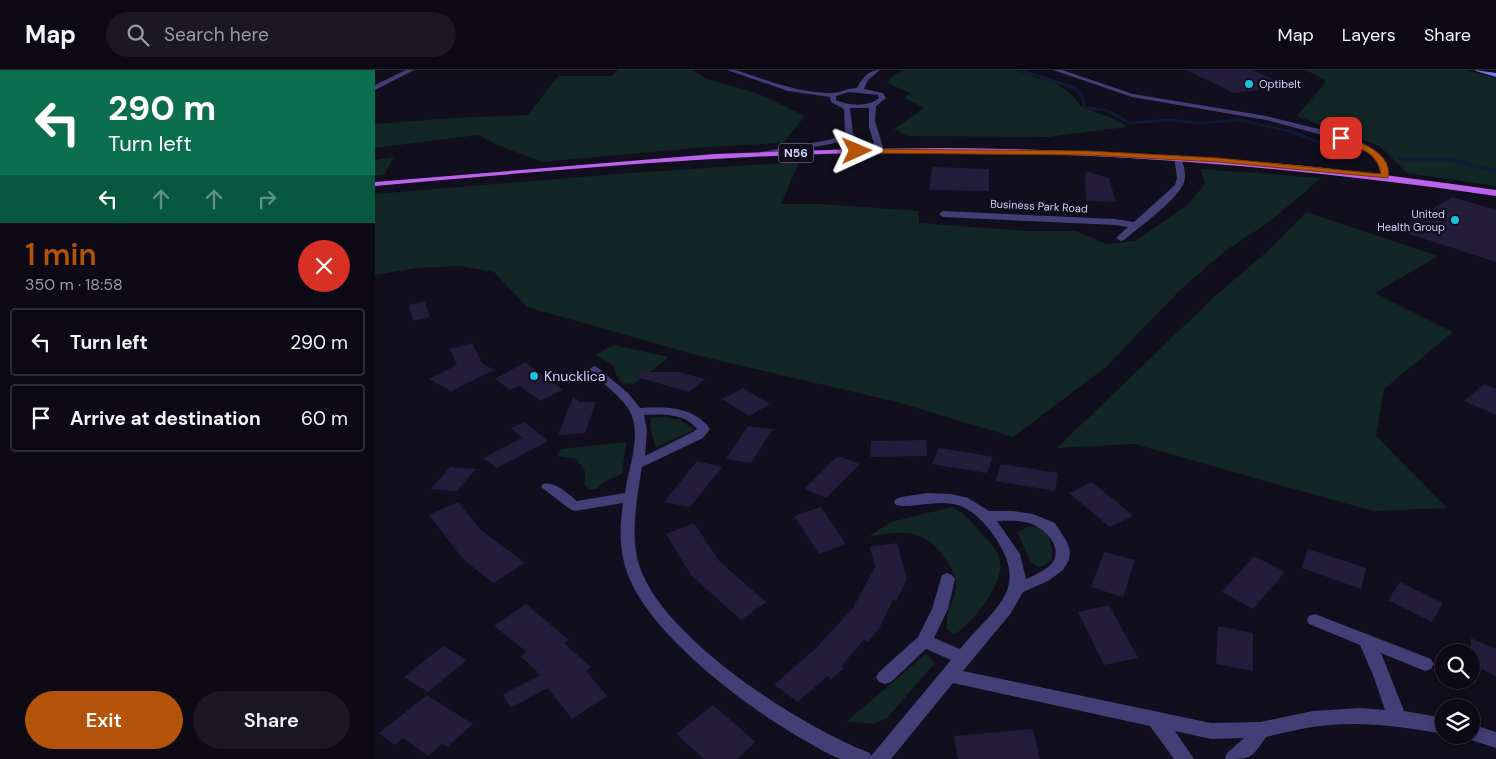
<!DOCTYPE html>
<meta charset="utf-8">
<style>
:root{--surface:#0d0a16;--page:#1b1823;--text:#f1f3f6;--muted:#9a9aa1;--line:#2d2b35;--accent:#b45309}
body{margin:0;font-family:"DM Sans",sans-serif;background:var(--page);color:var(--text);height:100vh;display:flex;flex-direction:column;font-size:19px;white-space:nowrap}
*{box-sizing:border-box;margin:0}
p{font-size:16px;color:var(--muted)}
.icon{flex:none;width:28px;height:28px;fill:none;stroke:currentColor;stroke-width:2;stroke-linecap:round;stroke-linejoin:round}
.map{position:relative;flex:1;overflow:hidden}
.details{display:flex;flex-direction:column;background:var(--surface);width:375px}
.details>*{flex:none}
.top-card{background:#0b6e4f;color:#fff;overflow:hidden}
.controls{position:absolute;left:1060px;top:574px;display:grid;gap:10px}
.controls a{display:grid;place-items:center;width:45px;height:45px;border-radius:50%;background:var(--surface);box-shadow:0 2px 8px #0003,0 0 0 1px var(--line);font-size:25px}
.pin{position:absolute;display:grid;place-items:center;width:42px;height:42px;color:#fff;margin:-21px;border-radius:10px;box-shadow:0 2px 8px #0006}
.me{position:absolute;width:55px;margin:-28px;rotate:89deg;stroke-linejoin:round;filter:drop-shadow(0 0 4px #0008)}
.turn{display:flex;align-items:center;gap:18px;height:105px;padding:0 25px;font-size:22px}
.turn .icon{width:65px;height:65px;stroke-width:2.5}
.turn b{display:block;font-size:35px;line-height:42px}
.lanes{display:flex;align-items:center;height:48px;padding:0 25px;background:#0003;justify-content:center;gap:25px;direction:ltr}
.lanes .off{opacity:.35}
.round{display:grid;place-items:center;flex:none;width:52px;height:52px;border-radius:26px;background:var(--page)}
.summary{display:flex;align-items:center;justify-content:space-between;height:85px;padding:0 25px}
h1{font-size:30px;font-weight:600;line-height:38px;color:var(--accent)}
.button{display:flex;gap:10px;margin-top:auto;padding:10px 25px}
.button a{flex:1;height:58px;border-radius:30px;background:var(--accent);color:#fff;font-size:20px;font-weight:600;line-height:58px;text-align:center}
.button a+a{background:var(--page);color:var(--text)}
ul{padding:0;list-style:none}
li{display:flex;align-items:center;gap:15px;height:68px;margin:0 10px 8px;padding:0 15px;border:2px solid var(--line);border-radius:5px}
li div{flex:1}
li b{display:block;font-size:19px}
li em{font-style:normal}
header{display:flex;align-items:center;gap:30px;box-sizing:border-box;height:70px;padding:0 25px;background:var(--surface);border-bottom:1px solid var(--line)}
header strong{font-size:24px}
nav{display:flex;gap:28px;margin-inline-start:auto;font-size:18px}
.search{width:350px;height:45px;background:var(--page);display:flex;align-items:center;gap:12px;box-sizing:border-box;padding:0 18px;border-radius:28px;color:var(--muted);font-size:19px}
main{display:flex;flex:1;min-height:0}
.map>svg:first-child{display:block}
</style>
<header>
<strong>Map</strong>
<div class="search"><svg class="icon" aria-label="search" viewBox="0 0 24 24"><circle cx="10" cy="10" r="6"/><path d="M15 15l6 6"/></svg>Search here</div>
<nav><a>Map</a><a>Layers</a><a>Share</a></nav>
</header>
<main>
<section class="details">
<div class="top-card">
<div class="turn"><svg class="icon" aria-label="left" viewBox="0 0 24 24"><path d="M17 20v-9H6M10 6l-5 5 5 5"/></svg><div><b>290 m</b>Turn left</div></div>
<div class="lanes"><svg class="icon" aria-label="left" viewBox="0 0 24 24"><path d="M17 20v-9H6M10 6l-5 5 5 5"/></svg><svg class="icon off" aria-label="ahead" viewBox="0 0 24 24"><path d="M12 20V5M6 11l6-6 6 6"/></svg><svg class="icon off" aria-label="ahead" viewBox="0 0 24 24"><path d="M12 20V5M6 11l6-6 6 6"/></svg><svg class="icon off" aria-label="right" viewBox="0 0 24 24"><path d="M7 20v-9h11M14 6l5 5-5 5"/></svg></div>
</div>
<div class="summary"><div><h1>1 min</h1><p>350 m · 18:58</p></div><a class="round" style="background:#d93025;color:#fff"><svg class="icon" aria-label="close" viewBox="0 0 24 24"><path d="M6 6l12 12M18 6L6 18"/></svg></a></div>
<ul>
<li><svg class="icon" aria-label="left" viewBox="0 0 24 24"><path d="M17 20v-9H6M10 6l-5 5 5 5"/></svg><div><b>Turn left</b></div><em>290 m</em></li>
<li><svg class="icon" aria-label="arrive" viewBox="0 0 24 24"><path d="M6 21V4h12l-3 4 3 4H6"/></svg><div><b>Arrive at destination</b></div><em>60 m</em></li>
</ul>
<div class="button"><a>Exit</a><a>Share</a></div>
</section>
<div class="map">
<svg width="1121" height="689" viewBox="0 0 1121 689">
<rect width="100%" height="100%" fill="#110e1d"/>
<path fill="#122626" d="M243,0H317L332,9L384,24L430,46L408,73L332,77L167,92L120,74L104,65L0,78V54L77,48L153,45L183,6H237Z
M530,0H639L682,14L694,22L707,37L744,51L752,57L673,67L533,66L519,59L549,38L530,28L535,23L512,13L520,4Z
M930,0H1089L1121,8V116L1032,103L1005,76L922,46L949,14L950,10Z
M19,87L9,105L0,106V90Z
M424,92L406,134H446L544,141V153L652,161H701L731,174L760,171L814,134L830,113L825,99L946,108L894,152L850,181L804,221L731,297L638,367L522,332L321,285L152,237L119,202L84,196L42,198L0,205V124L254,103Z
M931,142L1063,186L1000,223L1078,262L1009,319L1001,366L1072,438L998,441L759,374L682,378L837,229L896,178Z
M239,275L294,287L258,315L254,313L248,315L241,304L239,296L220,285Z
M290,347L307,351L319,360L281,377L275,357L276,348Z
M251,372L247,404L227,413L222,419H214L210,415V401L201,389L182,386L186,379Z
M577,437C589,442 597,452 605,462C613,470 622,479 625,490C630,514 597,553 579,565L572,559C570,540 579,533 581,518C582,509 577,500 573,493C553,459 529,459 493,467L516,452Z
M662,456L673,462L677,480V490L670,495L663,497L655,491L642,462L653,457Z
M551,584L560,593L512,648L498,654L472,651Z"/>
<g fill="none" stroke-linecap="round" stroke-linejoin="round">
<path stroke="#0e1c36" stroke-width="3" d="M645,0L700,18L707,26L710,38L731,40L755,53L794,50L825,53L865,50L918,62L963,80"/>
<path stroke="#0e1c36" stroke-width="4" d="M1026,89H1071L1121,101"/>
</g>
<path fill="#231c3b" d="M811,0H877L914,16L859,23Z
M557,97L614,99V121L554,120Z
M710,101L734,108L741,132L711,131Z
M1077,127L1121,140V192L1022,160Z
M50,231L55,247L38,251L34,235Z
M97,273L107,293L119,300L76,321L54,309L82,295L75,279Z
M150,292L188,320L165,331L145,316L135,320L120,309Z
M262,302H303L330,309L314,322L261,307Z
M1109,314L1121,319V345L1089,331Z
M368,318L378,324L395,334L374,346L347,329Z
M198,327L205,332H221L210,363L183,365Z
M150,352L173,371L122,398L108,388L147,368L136,358Z
M373,356L398,359L376,393L351,389Z
M551,370L552,386L495,387L496,371Z
M564,378L591,382L618,387L612,403L557,394Z
M463,386L485,394L451,428L429,419Z
M322,391L347,397L315,437L289,432Z
M626,394L683,403L680,421L620,411Z
M75,397L101,399L82,421L56,419Z
M717,412L737,428L758,446L735,457L694,423Z
M83,432L107,461L150,493L118,513L88,489L54,445Z
M446,437L471,474L444,484L419,446Z
M319,453L345,492L391,532L366,550L316,505L291,464Z
M522,473L532,509L521,531L518,530L504,559L493,572L489,570L466,596L469,598L456,609L452,606L423,632L399,615L441,578L478,538L500,497L495,477Z
M933,479L991,498L986,519L927,498Z
M729,482L760,490L748,527L716,517Z
M879,486L910,502L878,539L847,522Z
M1025,512L1068,533L1057,552L1013,530Z
M151,534L194,570L189,573L216,597L211,601L232,626L197,649L173,618L135,638L128,624L166,605L145,586L152,582L119,556Z
M734,535L763,588L729,595L703,542Z
M843,556L878,563V601L841,594Z
M1096,568L1121,579V606L1096,594Z
M68,576L92,590L53,622L29,607Z
M52,625L98,654L72,677L67,674L53,686L28,668L20,675L4,663Z
M338,635L381,672L361,689H329L301,664Z
M658,659L665,689H583L579,666Z"/>
<g fill="none" stroke-linecap="round" stroke-linejoin="round">
<path fill="#423e76" fill-rule="evenodd" d="M31,0H39L0,20V15Z
M352,0H361C392,10 423,23 456,23C465,23 473,18 482,18C487,8 493,0 505,0L493,10L489,19L508,23L511,28L501,36L500,51L509,81L505,83L501,81L494,57V38H475L478,64L484,69L485,83H479L476,70L473,68L456,74L385,86V82L454,70L470,64L469,39L456,32L455,27L413,21ZM474,22L503,25L504,28C493,37 475,36 461,30V26Z
M678,0H687L758,24L891,46L968,65L1001,81L1011,93L1014,106L1007,108L1003,93L996,84L962,69L891,50L757,27Z
M799,85H805C808,93 812,104 809,112C804,129 764,157 749,170L746,171L741,168L753,157L740,155L568,147L564,144L568,141L740,149L759,152L800,115L802,108Z
M219,296L223,298L253,323L265,338C290,336 320,337 335,359L328,368L267,397C262,426 255,467 264,495C288,569 425,656 495,683L496,686L576,590L551,579L516,612L510,614L504,612L501,607L504,602L543,567L557,539L567,505L572,503L577,505L580,509L573,539L559,568L585,579C619,537 658,520 617,463C607,450 595,437 578,434C559,430 536,439 521,435L519,432L521,429L526,427L552,423L576,424L593,428L614,441H638L658,444L680,453L692,472L695,481L694,490L688,500L673,511L648,522L636,543L588,601L836,653L885,652L938,641L985,638L1010,640L998,605L985,575L934,554L932,550L934,546L940,544L1056,589L1059,594L1056,599L1050,601L1006,583L1029,641L1069,648V664C1025,656 981,650 937,657C921,660 906,663 891,667C876,689 877,689 850,689L852,683L869,668L836,669L800,661L819,689H799L775,656L578,613L516,689C500,689 481,689 466,689C456,686 445,679 436,674C379,643 285,573 257,514C244,488 244,462 248,433L200,441L195,439L166,417L168,414C180,411 193,424 202,431L250,423C253,399 268,363 254,340C245,325 228,314 215,302L213,300ZM269,345C286,344 310,343 322,359L318,362L270,386L272,360ZM622,451C633,451 644,450 654,453C668,457 688,475 678,492C672,500 660,505 651,509L645,484Z
M1096,654L1121,662V678L1090,668L1088,665H1096Z"/>
<path fill="#7772ee" fill-rule="evenodd" d="M1100,0L1121,3V7L1101,1Z"/>
<path fill="#bc63ed" fill-rule="evenodd" d="M572,78C664,79 755,82 846,89C938,95 1029,107 1121,120V126C908,95 694,78 479,83C319,87 160,102 0,116V112L340,84L481,79Z"/>
</g>
<path fill="#b45309" stroke="#753606" d="M966,66C986,72 1018,83 1013,108L843,92L713,85L482,83L478,81L482,79L713,81L843,88L1006,104C1003,82 982,77 964,69L963,68Z"/>
<g fill="#1ac3db" stroke="#110e1d" stroke-width="2">
<circle cx="874" cy="14" r="5"/>
<circle cx="1080" cy="150" r="5"/>
<circle cx="159" cy="306" r="5"/>
</g>
<g text-anchor="middle" stroke-width="5" stroke-linejoin="round" paint-order="stroke">
<g font-size="11" fill="#d5cff9" stroke="#110e1d" text-anchor="start">
<text x="884" y="18">Optibelt</text>
<text x="1070" y="148" text-anchor="end">United<tspan x="1070" dy="13">Health Group</tspan></text>
</g>
<g font-size="11" fill="#d5cff9" stroke="#110e1d">
<text transform="translate(664 136) rotate(3)" y="4">Business Park Road</text>
</g>
<rect fill="#110e1d" stroke="#9a95b7" stroke-width="1" x="403.5" y="73.5" width="35" height="19" rx="4"/>
<g font-size="12" font-weight="bold" fill="#d5cff9">
<text x="421" y="87">N56</text>
</g>
<g font-size="14" fill="#d5cff9" stroke="#110e1d" text-anchor="start">
<text x="169" y="311">Knucklica</text>
</g>
</g>
</svg>
<div class="controls">
<a><svg class="icon" aria-label="search" viewBox="0 0 24 24"><circle cx="10" cy="10" r="6"/><path d="M15 15l6 6"/></svg></a>
<a><svg class="icon" aria-label="layers" viewBox="0 0 24 24"><path d="M12 4l9 5-9 5-9-5zM3 14l9 5 9-5"/></svg></a>
</div>
<div class="pin" style="left:966px;top:68px;background:#d93025"><svg class="icon" aria-label="arrive" viewBox="0 0 24 24"><path d="M6 21V4h12l-3 4 3 4H6"/></svg></div>
<svg class="me" style="left:482px;top:81px" viewBox="-20 -20 40 40"><path d="M0-17L14 15 0 8-14 15z" fill="#b45309" stroke="#fff" stroke-width="4"/></svg>
</div>
</main>
